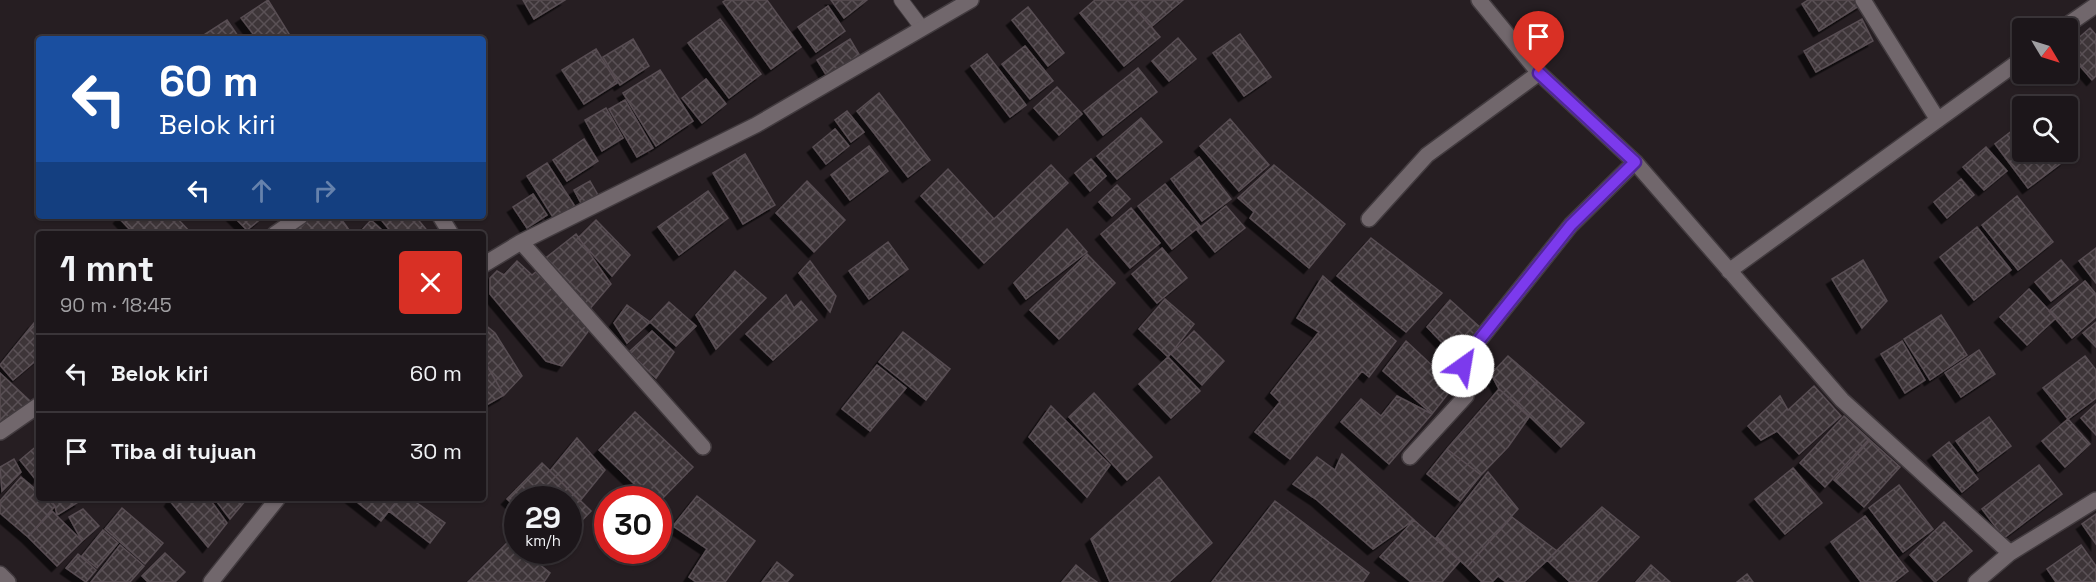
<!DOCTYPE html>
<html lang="id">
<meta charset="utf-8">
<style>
:root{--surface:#1c161a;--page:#292327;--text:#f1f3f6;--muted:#a09fa2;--line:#3a3539}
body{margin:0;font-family:"Space Grotesk",sans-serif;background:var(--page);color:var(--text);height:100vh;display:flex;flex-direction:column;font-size:22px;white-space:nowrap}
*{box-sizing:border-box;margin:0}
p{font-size:20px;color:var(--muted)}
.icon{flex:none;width:33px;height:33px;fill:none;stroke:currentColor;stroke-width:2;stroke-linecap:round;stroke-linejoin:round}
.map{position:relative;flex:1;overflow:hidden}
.sheet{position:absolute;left:36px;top:231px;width:450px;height:270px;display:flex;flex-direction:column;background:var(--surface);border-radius:6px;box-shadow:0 2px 4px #0004,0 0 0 2px var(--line)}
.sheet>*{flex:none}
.top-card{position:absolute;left:36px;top:36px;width:450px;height:183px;border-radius:6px;box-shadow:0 2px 4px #0004,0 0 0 2px var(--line);background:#1a4fa0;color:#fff;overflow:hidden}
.needle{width:39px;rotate:128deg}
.controls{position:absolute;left:2012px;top:18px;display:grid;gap:12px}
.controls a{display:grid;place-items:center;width:66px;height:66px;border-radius:6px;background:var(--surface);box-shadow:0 2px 4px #0004,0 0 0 2px var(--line);font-size:30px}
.speed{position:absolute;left:504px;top:486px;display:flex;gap:12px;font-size:30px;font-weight:700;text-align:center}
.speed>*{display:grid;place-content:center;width:78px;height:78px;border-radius:50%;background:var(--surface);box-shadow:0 2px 4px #0004,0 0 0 2px var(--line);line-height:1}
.speed small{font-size:15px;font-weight:400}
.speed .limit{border:9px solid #d22;background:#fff;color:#111}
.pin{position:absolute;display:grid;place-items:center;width:51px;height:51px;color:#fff;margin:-62px -26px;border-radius:50% 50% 50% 0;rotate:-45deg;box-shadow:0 0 6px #0007}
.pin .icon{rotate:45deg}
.me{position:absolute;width:66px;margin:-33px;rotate:32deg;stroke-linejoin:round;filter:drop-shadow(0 0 4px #0008)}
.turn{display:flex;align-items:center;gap:21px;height:126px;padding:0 24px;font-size:27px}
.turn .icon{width:78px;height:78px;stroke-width:2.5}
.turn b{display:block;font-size:42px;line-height:51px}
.lanes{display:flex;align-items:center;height:57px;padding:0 24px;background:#0003;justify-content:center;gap:30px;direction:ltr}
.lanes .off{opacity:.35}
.round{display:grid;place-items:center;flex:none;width:63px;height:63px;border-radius:6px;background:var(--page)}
.headline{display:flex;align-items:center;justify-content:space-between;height:102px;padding:0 24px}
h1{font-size:36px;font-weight:800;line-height:45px}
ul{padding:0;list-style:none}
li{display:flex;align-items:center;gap:18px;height:78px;padding:0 24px;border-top:2px solid var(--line)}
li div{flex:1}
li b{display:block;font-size:22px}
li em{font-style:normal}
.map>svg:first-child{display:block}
</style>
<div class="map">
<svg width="2096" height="582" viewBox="0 0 2096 582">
<defs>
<pattern id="building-cross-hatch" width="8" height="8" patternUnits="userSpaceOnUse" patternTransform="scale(1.5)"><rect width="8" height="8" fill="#3e3439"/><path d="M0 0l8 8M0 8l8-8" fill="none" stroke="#5a5155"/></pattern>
<filter id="shadow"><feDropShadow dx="-5.5" dy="5.5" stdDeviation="0" flood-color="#0009"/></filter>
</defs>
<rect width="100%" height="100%" fill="#261e22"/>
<path fill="url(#building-cross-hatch)" stroke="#584e53" stroke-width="1.5" filter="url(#shadow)" d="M268,0L291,37L257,39L241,18Z
M523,0H565L534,19Z
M726,0H767L801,47L771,69L723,2Z
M831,0H867L844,18Z
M1095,0H1128L1160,37L1124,66L1080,13Z
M1128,0H1183L1151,27Z
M1808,0H1859L1862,4L1819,31L1802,4Z
M828,6L845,31L816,52L798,27Z
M1028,7L1064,53L1048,66L1012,20Z
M720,19L761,74L729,98L688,43Z
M1862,19L1873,41L1816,72L1804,51Z
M227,20L240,39L199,38Z
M2090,28L2096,35V76L2092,80L2067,51V48Z
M1240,34L1271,77L1244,96L1213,53Z
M1178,38L1196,59L1169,81L1152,61Z
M633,39L649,66L620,85L603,57Z
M850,39L863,61L830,81L817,60Z
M1025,46L1053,81L1030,99L1002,64Z
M596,49L617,83L584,104L562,70Z
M987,54L1026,105L1010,117L971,66Z
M1138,68L1157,92L1103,135L1084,111Z
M660,70L693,121L656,146L623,93Z
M706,79L726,104L702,123L682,98Z
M1057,87L1082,114L1059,135L1034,108Z
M879,93L930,160L908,177L857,111Z
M625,100L653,148L637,157L609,109Z
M606,108L623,138L602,151L585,120Z
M847,111L864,132L851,142L835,120Z
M1141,118L1162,142L1117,179L1097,156Z
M1230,119L1269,165L1239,191L1200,146Z
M2022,123V152H2059L2065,160L2028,188L1995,144Z
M835,129L849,146L826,164L813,147Z
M584,139L598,161L567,181L553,160Z
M869,146L888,171L850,200L831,175Z
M1986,147L2007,171L1984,190L1963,167Z
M745,154L775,205L743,224L713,173Z
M1199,157L1231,199L1202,221L1171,179Z
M1091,159L1106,176L1090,191L1075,173Z
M547,163L576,208L556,222L527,176Z
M1051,165L1068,183L984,263L921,196L948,169L994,219Z
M1274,165L1345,224L1309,268L1250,218L1254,212L1238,198Z
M1961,179L1974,195L1947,218L1934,202Z
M590,181L598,195L582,205L574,190Z
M807,181L845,220L814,252L776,213Z
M1165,184L1200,226L1172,249L1138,206Z
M1117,185L1130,199L1112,216L1099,202Z
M708,191L728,218L679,255L658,227Z
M533,194L547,215L527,228L513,207Z
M2017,196L2053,242L2018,270L1982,225Z
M1226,206L1245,228L1215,252L1197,230Z
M1131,208L1160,243L1130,268L1101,234Z
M121,216H175L192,234H134L119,218Z
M233,216H260L262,218L247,230Z
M313,216H339L352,234H297L294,229Z
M378,216H415L430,234H393Z
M371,220L384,232L358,234L362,230Z
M596,220L630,255L612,276L578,238Z
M1977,227L2011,270L1974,300L1940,257Z
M1067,229L1087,252L1026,299L1014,283Z
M576,234L611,284L587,312L543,260Z
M1371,238L1442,293L1406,332L1337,276Z
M888,242L908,269L869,299L849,271Z
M1162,248L1187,278L1157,303L1132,274Z
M2096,248V283L2079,261Z
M1087,254L1115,283L1059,339L1030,310Z
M1863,260L1887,301L1862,328L1832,279Z
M2061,260L2078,280L2051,301L2035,282Z
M517,261L532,275L538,270L590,329L562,366L546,361L490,294V278L497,271L504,275Z
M810,261L836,296L830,312L799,273Z
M735,271L766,298L716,349L696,315Z
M1323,276L1396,341L1369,377L1362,371L1290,459L1255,432L1280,402L1271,393L1319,332L1297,318Z
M2085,281L2096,294V317L2072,338L2049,311Z
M2029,289L2056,318L2027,345L2000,317Z
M786,295L794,308L801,301L817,320L773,360L746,334Z
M1165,299L1194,324L1168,357L1139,329Z
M1450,300L1484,331L1452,353L1427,327Z
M669,302L696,326L676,346L650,322Z
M627,305L650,322L627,343L614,323Z
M1941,315L1967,355L1930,380L1904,339Z
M2096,322V347L2083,333Z
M34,323L39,337V358L13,380L0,365Z
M483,323L495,333L522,376L504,395L483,358Z
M652,331L674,352L656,378L629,352Z
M1194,331L1224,361L1202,385L1171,354Z
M903,332L950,369L926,400L879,362Z
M1406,341L1454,386L1432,414L1383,371Z
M1902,341L1925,380L1905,393L1881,354Z
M1979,350L1995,374L1961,397L1945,373Z
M1508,356L1537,381L1517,404L1499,389L1491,374Z
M2085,356L2096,370V398L2068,419L2043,388Z
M1168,357L1200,391L1171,418L1139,384Z
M483,359L504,395L483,407Z
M877,365L906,388L870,431L842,409Z
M0,373L31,402L0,423Z
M1537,381L1584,423L1561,447L1517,404Z
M1814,386L1841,416L1799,454L1777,431L1761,440L1748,426L1780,396L1788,410Z
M1499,389L1529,417L1508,447L1481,475L1447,449Z
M1094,393L1152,457L1127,480L1069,417Z
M1397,396L1432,414L1389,464L1341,422L1361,399L1381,416Z
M2096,404V435L2081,418Z
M1051,406L1110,465L1087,497L1029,437Z
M635,412L693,467L658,503V500H651L599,450Z
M1844,416L1869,439L1825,487L1800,463Z
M1989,417L2011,446L1978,471L1956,441Z
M2068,419L2090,444L2065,467L2042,441Z
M577,438L605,470L580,501L550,471Z
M1870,440L1900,467L1864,507L1834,480Z
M1949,442L1978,479L1962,492L1933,455Z
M39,444V477L36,480L20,460Z
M1447,449L1481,475L1460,501L1427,474Z
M1342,454L1414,520L1373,549L1317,500L1293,484L1317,457L1335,470Z
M14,459L21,472L2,491L0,467Z
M542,463L591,511L568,535V500H518V509L507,499Z
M2039,465L2062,494L2004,538L1982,509Z
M1793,468L1822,503L1785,534L1755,499Z
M1488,472L1518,509L1467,567L1436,538Z
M21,477L39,492V498H46L55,506L28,537L0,513V501Z
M1159,477L1212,543L1169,582H1110L1091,539Z
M1899,485L1933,529L1903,552L1869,508Z
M697,496L755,541L725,582H696L689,577L707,549L673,526Z
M49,498H79L80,501L57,515L55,506Z
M172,498H209L227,523L208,547L170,501Z
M214,498H244L246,500L230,519Z
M352,498H399L381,521Z
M399,498H410L445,523L430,543L389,511Z
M1275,501L1369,573L1363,582H1212Z
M1602,507L1639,537L1596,582H1570L1547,560Z
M122,508L163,543L145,564L105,529Z
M83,509L99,526L82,541L69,517Z
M52,511L82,541L57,566L28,537Z
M2096,514V544L2082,524Z
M1865,516L1908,571L1894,582H1861L1831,542Z
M1512,517L1557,551L1524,582H1506L1498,576L1492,582H1482L1467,567Z
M1414,520L1460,561L1442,582H1411L1380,557Z
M1944,522L1972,551L1935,582L1910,555Z
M103,530L118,543L97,568L82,556Z
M509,541L518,547V550H522L550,573L544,582H468Z
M120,545L144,566L130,582H91Z
M2081,545L2096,566V582H2056L2047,569Z
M165,553L185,572L175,582H148L142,576Z
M78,554L96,570L86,582L66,568Z
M777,562L793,575L787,582H762Z
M1076,565L1090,577L1097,582H1062Z
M1651,565L1670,582H1636Z
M1747,574L1753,582H1737Z"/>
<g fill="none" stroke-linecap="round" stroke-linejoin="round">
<defs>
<path id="lane" d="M901,0L922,28"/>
<path id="street" d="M1479,0L1539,73L1635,162L1842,400L2010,553
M1863,0L1938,120
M2063,28L2096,5
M440,216L451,234
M1369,219L1427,155L1539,73
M275,234L301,216
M521,242L703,447
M483,265L521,242L756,125L971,0
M1729,271L2022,59
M0,432L39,405
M1410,457L1466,396C1471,382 1461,371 1465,358L1571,225L1635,162
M211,582L278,498
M1976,582L2010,553L2096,500"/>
<path id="secondary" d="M0,574L8,582"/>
</defs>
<use href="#lane" stroke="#423b3f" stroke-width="16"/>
<use href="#street" stroke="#423b3f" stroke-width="18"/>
<use href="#secondary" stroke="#423b3f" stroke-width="18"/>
<use href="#lane" stroke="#71676c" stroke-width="14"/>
<use href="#street" stroke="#71676c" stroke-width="15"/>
<use href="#secondary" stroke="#71676c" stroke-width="15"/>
</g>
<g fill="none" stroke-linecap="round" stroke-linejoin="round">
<defs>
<path id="route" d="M1463,366L1465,358L1571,225L1635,162L1539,73"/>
</defs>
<use href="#route" stroke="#51269a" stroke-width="15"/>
<use href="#route" stroke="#7c3aed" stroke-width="10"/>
</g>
</svg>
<div class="controls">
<a><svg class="needle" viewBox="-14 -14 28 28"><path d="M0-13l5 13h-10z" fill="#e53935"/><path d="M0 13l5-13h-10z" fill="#a09fa2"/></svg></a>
<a><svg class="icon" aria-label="search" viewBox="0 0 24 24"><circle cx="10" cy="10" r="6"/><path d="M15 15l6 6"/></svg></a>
</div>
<div class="speed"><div>29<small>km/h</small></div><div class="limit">30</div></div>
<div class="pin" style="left:1539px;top:73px;background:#d93025"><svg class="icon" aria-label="arrive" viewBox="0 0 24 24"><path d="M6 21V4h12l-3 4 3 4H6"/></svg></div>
<svg class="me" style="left:1463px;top:366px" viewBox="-20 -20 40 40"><circle r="19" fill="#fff"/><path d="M0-13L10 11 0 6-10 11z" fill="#7c3aed"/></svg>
<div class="top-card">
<div class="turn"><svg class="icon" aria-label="left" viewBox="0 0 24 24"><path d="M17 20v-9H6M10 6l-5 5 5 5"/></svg><div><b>60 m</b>Belok kiri</div></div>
<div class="lanes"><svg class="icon" aria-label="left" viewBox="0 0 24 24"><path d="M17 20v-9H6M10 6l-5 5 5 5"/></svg><svg class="icon off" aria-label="ahead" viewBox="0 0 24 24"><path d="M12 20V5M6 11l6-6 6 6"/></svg><svg class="icon off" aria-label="right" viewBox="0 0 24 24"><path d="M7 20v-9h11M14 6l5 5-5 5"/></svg></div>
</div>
<section class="sheet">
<div class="headline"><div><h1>1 mnt</h1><p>90 m · 18:45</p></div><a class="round" style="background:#d93025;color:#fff"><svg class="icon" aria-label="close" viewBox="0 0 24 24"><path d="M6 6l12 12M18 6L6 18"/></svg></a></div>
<ul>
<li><svg class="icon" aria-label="left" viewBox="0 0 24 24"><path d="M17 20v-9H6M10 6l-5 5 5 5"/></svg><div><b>Belok kiri</b></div><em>60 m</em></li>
<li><svg class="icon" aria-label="arrive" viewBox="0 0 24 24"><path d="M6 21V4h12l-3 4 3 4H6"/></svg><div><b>Tiba di tujuan</b></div><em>30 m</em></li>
</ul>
</section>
</div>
